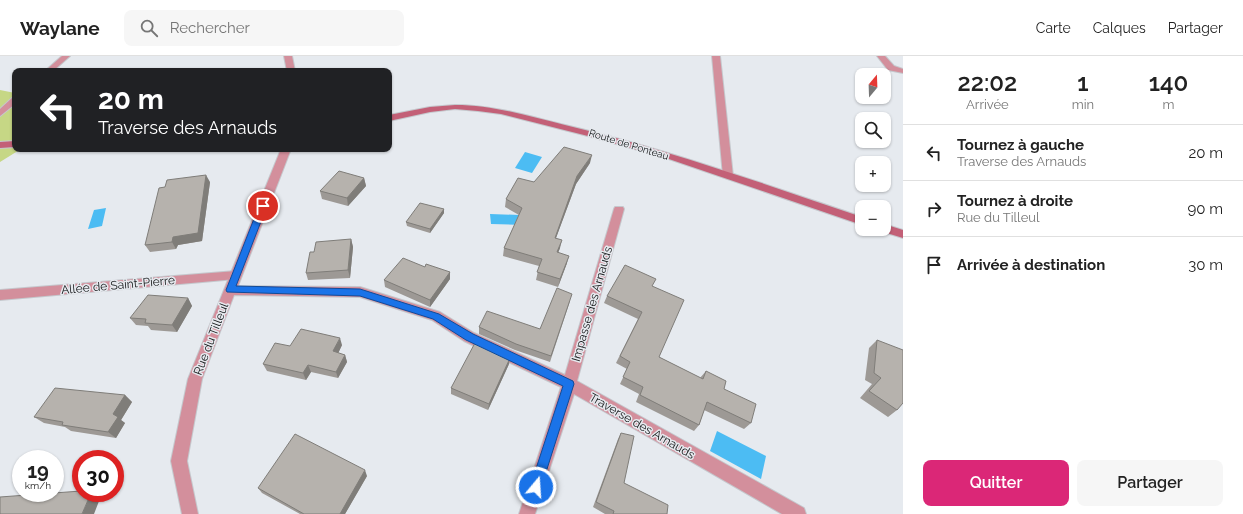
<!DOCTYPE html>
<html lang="fr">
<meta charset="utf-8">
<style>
:root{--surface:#fff;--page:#f6f6f6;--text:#222;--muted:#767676;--line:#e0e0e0;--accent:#db2777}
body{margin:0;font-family:Raleway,sans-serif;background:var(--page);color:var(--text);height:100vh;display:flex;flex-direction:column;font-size:15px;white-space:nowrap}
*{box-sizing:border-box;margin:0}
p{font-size:13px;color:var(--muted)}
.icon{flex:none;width:22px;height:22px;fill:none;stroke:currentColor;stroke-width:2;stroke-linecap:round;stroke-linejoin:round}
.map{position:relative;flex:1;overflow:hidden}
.details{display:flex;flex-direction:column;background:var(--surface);width:340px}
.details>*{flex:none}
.hud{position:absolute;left:12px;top:12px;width:380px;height:84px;border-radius:8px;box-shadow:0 1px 3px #0004;background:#202124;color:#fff;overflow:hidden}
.needle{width:26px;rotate:19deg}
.tools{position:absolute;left:855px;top:12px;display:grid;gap:8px}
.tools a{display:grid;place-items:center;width:36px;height:36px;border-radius:8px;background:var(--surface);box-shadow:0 1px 3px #0004;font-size:20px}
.speed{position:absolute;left:12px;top:394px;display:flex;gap:8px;font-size:20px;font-weight:700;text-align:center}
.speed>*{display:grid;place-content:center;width:52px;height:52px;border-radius:50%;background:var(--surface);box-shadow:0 1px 3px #0004;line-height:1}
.speed small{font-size:10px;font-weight:400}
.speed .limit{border:6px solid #d22;background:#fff;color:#111}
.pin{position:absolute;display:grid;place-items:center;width:34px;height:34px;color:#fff;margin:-17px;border:2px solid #fff;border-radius:50%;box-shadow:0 1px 4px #0007}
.me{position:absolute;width:44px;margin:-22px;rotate:18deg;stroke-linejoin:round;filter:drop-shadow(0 0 3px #0008)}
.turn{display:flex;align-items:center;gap:14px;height:84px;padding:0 20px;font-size:18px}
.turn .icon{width:52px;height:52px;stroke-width:2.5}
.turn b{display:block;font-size:28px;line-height:34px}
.eta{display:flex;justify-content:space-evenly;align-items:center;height:68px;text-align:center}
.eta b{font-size:24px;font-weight:600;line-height:28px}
.button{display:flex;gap:8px;margin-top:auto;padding:8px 20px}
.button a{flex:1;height:46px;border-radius:8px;background:var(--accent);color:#fff;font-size:16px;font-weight:600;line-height:46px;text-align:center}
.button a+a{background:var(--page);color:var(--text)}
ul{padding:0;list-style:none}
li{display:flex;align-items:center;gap:12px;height:56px;padding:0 20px;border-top:1px solid var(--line)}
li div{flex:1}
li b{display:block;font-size:15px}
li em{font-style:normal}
header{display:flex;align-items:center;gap:24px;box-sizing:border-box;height:56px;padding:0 20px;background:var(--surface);border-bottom:1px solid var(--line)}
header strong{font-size:19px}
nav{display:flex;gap:22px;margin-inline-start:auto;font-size:14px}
.search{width:280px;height:36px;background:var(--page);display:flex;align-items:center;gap:10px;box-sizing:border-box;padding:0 14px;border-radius:8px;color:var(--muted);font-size:15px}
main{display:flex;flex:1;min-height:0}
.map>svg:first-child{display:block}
</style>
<header>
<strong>Waylane</strong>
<div class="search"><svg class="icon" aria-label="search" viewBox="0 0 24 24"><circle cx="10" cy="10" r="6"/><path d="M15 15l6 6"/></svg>Rechercher</div>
<nav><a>Carte</a><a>Calques</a><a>Partager</a></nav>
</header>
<main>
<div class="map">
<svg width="903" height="458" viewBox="0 0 903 458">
<rect width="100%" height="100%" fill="#e6eaef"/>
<path fill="#c6d785" d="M0,34L15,37V93H21L0,106Z"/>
<path fill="#4cbcf3" d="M525,96L542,101L532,117L515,112Z
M106,152L102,170L88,173L94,154Z
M490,158L519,159L523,169L491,168Z
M717,375L766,400L761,423L710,395Z"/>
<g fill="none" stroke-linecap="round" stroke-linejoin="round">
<defs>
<path id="lane" d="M62,0H70L53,15H45Z
M712,0H720L733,120L728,123L723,120Z
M877,0H885L894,10L903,13V17L888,14Z
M12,42H15V48L0,60V53Z
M236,215L240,216L242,219L240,222L236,223L0,244V234Z"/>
<path id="street" d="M284,0H292L295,15H287Z
M281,93H291L238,230L360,231L440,256L474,277L565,319L614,153L615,151H623L624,153L577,325L804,452L806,458H782L574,338L535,458H519L561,331L464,285L432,264L360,241L234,239L202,323L187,405L198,458H182L171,405L188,323Z"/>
<path id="secondary" d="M455,49C493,49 528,60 565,69C666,93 764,128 862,161V169L663,101L584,79L501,58L478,55L455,53L430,56L389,65V59L430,51Z
M15,85V91L0,92V86Z
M884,168L903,174V182L880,175L879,173H884Z"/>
</defs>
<use href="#lane" stroke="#c5c8cd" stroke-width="2"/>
<use href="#street" stroke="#c5c8cd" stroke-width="2"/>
<use href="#secondary" stroke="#c5c8cd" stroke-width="2"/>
<use href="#lane" fill="#d38f9c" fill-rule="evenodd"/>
<use href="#street" fill="#d38f9c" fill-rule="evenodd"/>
<use href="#secondary" fill="#c36077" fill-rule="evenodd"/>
</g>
<path fill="#9d9995" d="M590,107L576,128L556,182L560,192L558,197L567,207L558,231L536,224L539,210L503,200L504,192L519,159L505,151L506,143L534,126Z
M364,122L366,130L348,150L322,143L320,135Z
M210,126L202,185L178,189L176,193L150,196L145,189Z
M444,153V157L430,177L407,170L406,166Z
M351,183L353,191L350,222L308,224L306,217L314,196Z
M450,216V223L430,251L385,231L384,224Z
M652,230L659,301L700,322L706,315L724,333L751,367L744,373L704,354L699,369L694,375L636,346L639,338L620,328L627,313L616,307L638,263L604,247L607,240Z
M188,242L192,250L177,276L151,274L148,270L136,269L130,262Z
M570,245L550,306L515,294L479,278V271L540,273Z
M877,284L897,354L888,361L860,342L872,328L865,324L869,292Z
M342,289L338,297L345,299L347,306L338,322L311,316L306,324L267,315L263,308L290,290Z
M509,308L488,354L451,338V332Z
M125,339L132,346L121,364L125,367L116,382L71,375L65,371L44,367L34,361Z
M621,377L624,427L667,458H605L593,451L618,383Z
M367,420L345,458H300L262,437L258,432Z"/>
<path fill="#7f7d79" d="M592,99L590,107L576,128L553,190L555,182L577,120Z
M206,119L210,126L202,185L178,189L176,193L172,186L173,181Z
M364,122L366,130L348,150L347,142Z
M444,153V157L430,177V173Z
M351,183L353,191L350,222L348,214Z
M562,184L560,192L555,204L557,196Z
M569,200L567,207L558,231L560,223Z
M450,216V223L430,251V244Z
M188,242L192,250L177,276L172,269Z
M340,282L342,289L336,302L333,295Z
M345,299L347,306L338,322L336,316Z
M510,302L509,308L488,354L489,348Z
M308,309L311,316L306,324L303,317Z
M125,339L132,346L121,364L125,367L116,382L108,376L113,358Z
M365,414L367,420L345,458H340Z
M91,437H96L101,440L94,458H82Z"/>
<path fill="#b6b2ad" stroke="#7f7d79" d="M564,91L592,99L577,120L555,182L562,184L557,196L569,200L560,223L537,216L542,203L504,192L522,152L506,143L518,122L534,126Z
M339,115L364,122L347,142L320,135Z
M206,119L198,177L173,181L172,186L145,189L159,132L165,131L167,124Z
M420,147L444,153L430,173L406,166Z
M351,183L348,214L306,217L310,196H314L316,186Z
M403,202L425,211L426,208L450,216L430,244L384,224Z
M625,209L656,223L652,230L684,244L659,301L703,323L706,315L726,325L724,333L756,348L751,367L707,346L699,369L640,339L643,331L623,321L630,306L620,300L642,256L607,240Z
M557,232L572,238L551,300L516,288L479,271L487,255L540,273Z
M148,239L188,242L172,269L145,267L146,263L130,262Z
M301,273L340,282L333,295L345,299L336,316L308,309L303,317L263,308L275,287L290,290Z
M877,284L903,294V347L897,354L869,335L881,322L874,317Z
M476,285L510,302L489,348L451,332Z
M55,332L125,339L113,358L118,361L108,376L62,369L63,366L34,361Z
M621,377L634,380L624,427L668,449L667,458H613L614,455L596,446Z
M295,378L365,414L340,458H304L258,432Z
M81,435V437H91L82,458H0V441Z"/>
<path fill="#1a73e8" stroke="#114b97" d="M263,147L267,150L236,230L360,233L439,258L473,278L573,325L574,328L540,435L536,437L531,435L530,431L563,330L466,284L433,263L360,240L227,236L226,234L259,150Z"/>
<g text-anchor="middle" stroke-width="3" stroke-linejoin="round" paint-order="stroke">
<g font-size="10" fill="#161719" stroke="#e6eaef">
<text transform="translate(629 88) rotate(17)" y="4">Route de Ponteau</text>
</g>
<g font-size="12" fill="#161719" stroke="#e6eaef">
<text transform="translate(118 229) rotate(-5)" y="4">Allée de Saint-Pierre</text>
<text transform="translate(592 248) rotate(-74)" y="4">Impasse des Arnauds</text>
<text transform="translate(211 283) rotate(-69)" y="4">Rue du Tilleul</text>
<text transform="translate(642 370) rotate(30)" y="4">Traverse des Arnauds</text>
</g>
</g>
</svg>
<div class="tools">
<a><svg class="needle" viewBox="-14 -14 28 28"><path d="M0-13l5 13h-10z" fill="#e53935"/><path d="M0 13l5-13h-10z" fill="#767676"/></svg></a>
<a><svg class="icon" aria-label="search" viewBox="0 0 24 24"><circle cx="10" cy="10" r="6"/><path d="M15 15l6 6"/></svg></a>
<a>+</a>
<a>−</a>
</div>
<div class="speed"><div>19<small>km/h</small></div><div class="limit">30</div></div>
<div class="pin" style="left:263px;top:150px;background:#d93025"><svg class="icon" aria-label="arrive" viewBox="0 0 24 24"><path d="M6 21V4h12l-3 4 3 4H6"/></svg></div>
<svg class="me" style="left:536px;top:431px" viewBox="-20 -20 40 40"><circle r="17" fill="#1a73e8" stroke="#fff" stroke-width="3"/><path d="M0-11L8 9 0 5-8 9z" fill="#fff"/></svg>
<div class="hud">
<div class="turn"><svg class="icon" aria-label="left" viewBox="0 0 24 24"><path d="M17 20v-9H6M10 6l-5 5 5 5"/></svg><div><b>20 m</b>Traverse des Arnauds</div></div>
</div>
</div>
<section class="details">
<div class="eta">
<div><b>22:02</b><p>Arrivée</p></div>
<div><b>1</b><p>min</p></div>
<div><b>140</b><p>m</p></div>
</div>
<ul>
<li><svg class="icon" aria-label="left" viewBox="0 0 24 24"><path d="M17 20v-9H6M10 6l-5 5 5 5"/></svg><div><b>Tournez à gauche</b><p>Traverse des Arnauds</p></div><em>20 m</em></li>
<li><svg class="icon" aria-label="right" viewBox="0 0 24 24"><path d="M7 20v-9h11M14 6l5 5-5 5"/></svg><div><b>Tournez à droite</b><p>Rue du Tilleul</p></div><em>90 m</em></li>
<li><svg class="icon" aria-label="arrive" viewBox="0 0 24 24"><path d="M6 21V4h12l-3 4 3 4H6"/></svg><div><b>Arrivée à destination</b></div><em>30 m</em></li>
</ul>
<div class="button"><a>Quitter</a><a>Partager</a></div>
</section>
</main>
